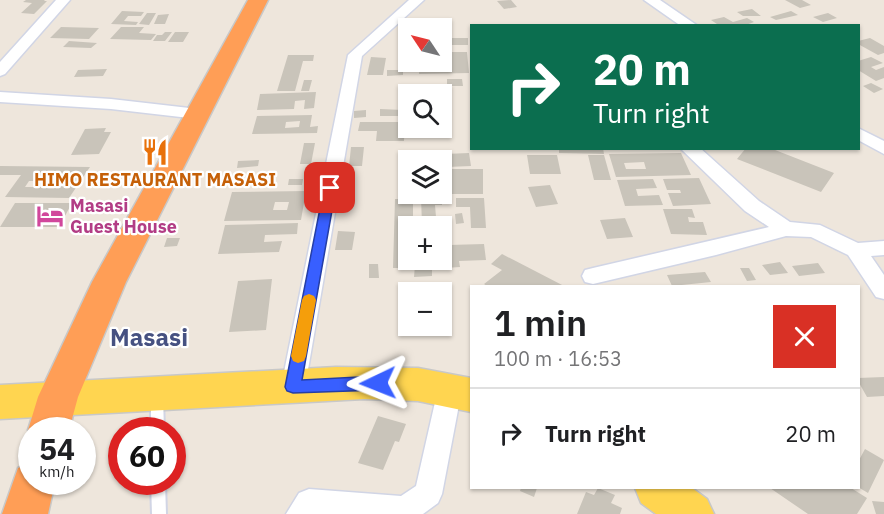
<!DOCTYPE html>
<meta charset="utf-8">
<style>
:root{--surface:#fff;--page:#f2f2f2;--text:#202124;--muted:#757577;--line:#e0e0e0}
body{margin:0;font-family:"IBM Plex Sans",sans-serif;background:var(--page);color:var(--text);height:100vh;display:flex;flex-direction:column;font-size:22px;white-space:nowrap}
*{box-sizing:border-box;margin:0}
p{font-size:20px;color:var(--muted)}
.icon{flex:none;width:33px;height:33px;fill:none;stroke:currentColor;stroke-width:2;stroke-linecap:round;stroke-linejoin:round}
.map{position:relative;flex:1;overflow:hidden}
.details{position:absolute;left:470px;top:285px;width:390px;height:204px;display:flex;flex-direction:column;background:var(--surface);border-radius:0px;box-shadow:0 2px 4px #0004}
.details>*{flex:none}
.guide{position:absolute;left:470px;top:24px;width:390px;height:126px;border-radius:0px;box-shadow:0 2px 4px #0004;background:#0b6e4f;color:#fff;overflow:hidden}
.needle{width:39px;rotate:305deg}
.buttons{position:absolute;left:398px;top:18px;display:grid;gap:12px}
.buttons a{display:grid;place-items:center;width:54px;height:54px;border-radius:0px;background:var(--surface);box-shadow:0 2px 4px #0004;font-size:30px}
.speed{position:absolute;left:18px;top:417px;display:flex;gap:12px;font-size:30px;font-weight:700;text-align:center}
.speed>*{display:grid;place-content:center;width:78px;height:78px;border-radius:50%;background:var(--surface);box-shadow:0 2px 4px #0004;line-height:1}
.speed small{font-size:15px;font-weight:400}
.speed .limit{border:9px solid #d22;background:#fff;color:#111}
.pin{position:absolute;display:grid;place-items:center;width:51px;height:51px;color:#fff;margin:-26px;border-radius:12px;box-shadow:0 3px 9px #0006}
.me{position:absolute;width:66px;margin:-33px;rotate:268deg;stroke-linejoin:round;filter:drop-shadow(0 0 4px #0008)}
.turn{display:flex;align-items:center;gap:21px;height:126px;padding:0 24px;font-size:27px}
.turn .icon{width:78px;height:78px;stroke-width:2.5}
.turn b{display:block;font-size:42px;line-height:51px}
.round{display:grid;place-items:center;flex:none;width:63px;height:63px;border-radius:0px;background:var(--page)}
.overview{display:flex;align-items:center;justify-content:space-between;height:102px;padding:0 24px}
h1{font-size:36px;font-weight:600;line-height:45px}
ul{padding:0;list-style:none}
li{display:flex;align-items:center;gap:18px;height:90px;padding:0 24px;border-top:2px solid var(--line)}
li div{flex:1}
li b{display:block;font-size:22px}
li em{font-style:normal}
.map>svg:first-child{display:block}
</style>
<div class="map">
<svg width="884" height="514" viewBox="0 0 884 514">
<rect width="100%" height="100%" fill="#eee6dc"/>
<path fill="#c9c4ba" fill-rule="evenodd" d="M26,0H45L44,1H47L34,14L21,13L32,3L23,2Z
M511,0L517,7L504,9L497,1Z
M785,0H802L811,5L800,8Z
M752,9L761,16H743L737,12Z
M122,11L144,12L141,16H128L124,21L138,22L136,25L111,24Z
M791,11L798,15L776,20L770,17Z
M147,13H156L149,25L139,24Z
M828,13L837,18L823,22L813,17Z
M169,14L165,24H154L158,15Z
M724,17L733,22L747,18L754,22L743,26H720L711,20Z
M61,27L99,28L89,39L50,38Z
M121,27H144L139,33L156,34L151,40L110,39Z
M165,32H172L165,41H153L157,35H162Z
M175,32H189L183,42H168Z
M447,38H468V45H447Z
M870,38L884,46V53L878,55L858,44V41Z
M69,41L97,43L91,48L63,47Z
M449,52H467L469,73L419,74L420,62L449,61Z
M288,55H314L313,61H303L295,91H277Z
M371,57L386,58L383,75H367Z
M871,57L883,63L871,67L876,70L884,67V78L876,81L858,70V61Z
M107,69L103,76L74,77L78,70Z
M387,70H403V75L387,76Z
M447,79H462L463,86H447Z
M304,80H312L309,91H301Z
M871,83L883,89L874,93L863,86Z
M442,86V94H429L428,87Z
M316,92L314,108L304,109L305,100L295,101L294,109L257,110L260,94Z
M380,109L403,110L402,116H380Z
M366,110V117L354,118V111Z
M312,115L310,127L318,126L317,133L252,134L257,116ZM300,121L299,127L285,128L286,122Z
M360,122H405L404,141H376L377,131H358Z
M106,128L104,132H111L99,154L71,155L85,129Z
M304,143H315L311,164H300Z
M351,147H364L362,166H349Z
M559,148H603L604,154L559,153Z
M746,148H770L834,173L821,192L737,159Z
M469,153L471,166L447,167L445,154Z
M681,153L691,175L616,177L609,154ZM644,162L646,169H626L624,163Z
M527,155H557L561,174H530Z
M588,155H604L611,180H594Z
M398,157H415V160H408V166H398Z
M259,160L258,166L237,168L238,161Z
M0,166L90,167L69,198L5,197L21,175H0ZM29,181H49L45,187H25Z
M450,169H483V194H448Z
M400,171H408V195L400,196Z
M699,178L711,204L673,206L668,193H681L680,190H667L663,179Z
M289,179H303L302,185H288Z
M653,179L657,188L636,189L638,196L659,195L663,205L625,206L617,180Z
M550,185L558,204L536,207L528,187Z
M306,191L301,220L224,221L232,192ZM275,202H289L287,210H273Z
M442,197V205H435L436,217L448,216L449,223L422,224L421,198Z
M456,198H484L486,228H471L470,207H456Z
M395,199H413V226H408V260H412V268H393Z
M15,203H72L59,227H0Z
M663,209H692L695,218L688,217L689,222H703L707,235L671,234Z
M462,213L464,223L456,224L455,214Z
M625,218L633,237L607,239L600,220Z
M298,223L297,234L265,235L264,242L282,241L279,252L218,254L225,225Z
M338,231L355,232L352,250H335Z
M441,231H448L449,245L484,244L486,260L459,261L460,267L445,268V261H441Z
M167,238H180L177,246L164,247Z
M502,254L564,286H487L484,284L502,270L491,264Z
M780,262L788,273L770,275L762,265Z
M818,263L825,273L799,276L792,266Z
M369,264H378L379,278H369Z
M415,265H432V276L414,277Z
M740,268H749L756,280L747,281Z
M705,272L711,282L672,286L667,275Z
M272,279L266,330L229,332L238,281Z
M884,377V396L867,397L858,381V378Z
M378,416L406,424L399,442L395,441L383,470L358,463Z
M865,449L884,460L868,493L858,487V462Z
M521,488H537L534,497L520,491Z
M598,488L615,495L611,503L622,508L620,514H577L586,492L594,495Z
M770,488H851L867,498L857,514H808Z
M872,501L884,502V514H876Z"/>
<g fill="none" stroke-linecap="round" stroke-linejoin="round">
<defs>
<path id="lane" d="M157,393L161,394L163,398L164,430H151V398L153,394Z
M151,482H165L166,514H152Z"/>
<path id="street" d="M56,0H70L5,74L0,76V62Z
M409,0H424L362,56L305,387L302,394L293,397L284,394L281,387L348,55Z
M644,0H660L698,26H681Z
M0,92L111,99L198,109L206,114L198,119L111,109L0,102Z
M858,128L884,141V154L858,140Z
M680,148H700L759,201L790,222L820,225L858,243L884,241V255L871,256L884,275V299L876,297L848,255L811,237L786,236L716,255L593,284L585,282L582,276L585,270L593,268L769,227L745,211Z
M450,379L459,382L462,389L442,494L438,503L423,514H286L299,493L309,489L401,496L416,486L438,389L441,382Z"/>
<path id="primary" d="M336,367L418,368L471,378V412L418,401L364,399L0,419V385Z
M635,488H692L707,499L714,514H656L641,503Z"/>
<path id="highway" d="M248,0H268L126,282L78,397L69,430H32V437L28,430L38,397L92,282Z
M32,462V482H55L48,514H2L18,468Z"/>
</defs>
<use href="#lane" stroke="#d1d5e5" stroke-width="4"/>
<use href="#street" stroke="#d1d5e5" stroke-width="3"/>
<use href="#primary" stroke="#c8c8c8" stroke-width="3"/>
<use href="#highway" stroke="#c8c8c8" stroke-width="3"/>
<use href="#lane" fill="#fff" fill-rule="evenodd"/>
<use href="#street" fill="#fff" fill-rule="evenodd"/>
<use href="#primary" fill="#ffd550" fill-rule="evenodd"/>
<use href="#highway" fill="#ff9e56" fill-rule="evenodd"/>
</g>
<path fill="#385fff" stroke="#243ea6" stroke-width="1.5" d="M330,184L336,188L302,380L378,376L384,378L386,383L384,388L378,390L293,393L287,391L285,387L324,188Z"/>
<path fill="#f59e0b" d="M309,294L314,296L316,300L306,356L304,361L298,363L293,361L291,356L302,300L304,296Z"/>
<defs>
<symbol id="restaurant-bare" viewBox="-9 -9 18 18"><path d="M-5-6h1v4h1v-4h1v4h1v-4h1v5L-1.5 .5V6h-2V.5L-5-1ZM5-6V6H3V1.5H1.5Q1.5-4 5-6Z" fill="#e8710a" stroke="#fff" stroke-width="2.5" paint-order="stroke"/></symbol>
<symbol id="hotel-bare" viewBox="-9 -9 18 18"><path d="M-6-4.5h1.5V1H6V5H4.5V3h-9V5H-6ZM-4 0a1.8 1.8 0 1 1 3.6 0ZM.5 0V-2.5h3Q6-2.5 6 0Z" fill="#d1479c" stroke="#fff" stroke-width="2.5" paint-order="stroke"/></symbol>
</defs>
<g fill-rule="evenodd">
<use href="#restaurant-bare" x="136" y="133" width="38" height="38"/>
<use href="#hotel-bare" x="31" y="197" width="38" height="38"/>
</g>
<g text-anchor="middle" stroke-width="4.5" stroke-linejoin="round" paint-order="stroke">
<g font-size="18" font-weight="bold" fill="#c56008" stroke="#fff">
<text x="155" y="186">HIMO RESTAURANT MASASI</text>
</g>
<g font-size="18" font-weight="bold" fill="#b23c85" stroke="#fff" text-anchor="start">
<text x="70" y="212">Masasi<tspan x="70" dy="21">Guest House</tspan></text>
</g>
<g font-size="24" font-weight="bold" fill="#465181" stroke="#fff">
<text x="149" y="346">Masasi</text>
</g>
</g>
</svg>
<div class="buttons">
<a><svg class="needle" viewBox="-14 -14 28 28"><path d="M0-13l5 13h-10z" fill="#e53935"/><path d="M0 13l5-13h-10z" fill="#757577"/></svg></a>
<a><svg class="icon" aria-label="search" viewBox="0 0 24 24"><circle cx="10" cy="10" r="6"/><path d="M15 15l6 6"/></svg></a>
<a><svg class="icon" aria-label="layers" viewBox="0 0 24 24"><path d="M12 4l9 5-9 5-9-5zM3 14l9 5 9-5"/></svg></a>
<a>+</a>
<a>−</a>
</div>
<div class="speed"><div>54<small>km/h</small></div><div class="limit">60</div></div>
<div class="pin" style="left:330px;top:188px;background:#d93025"><svg class="icon" aria-label="arrive" viewBox="0 0 24 24"><path d="M6 21V4h12l-3 4 3 4H6"/></svg></div>
<svg class="me" style="left:378px;top:383px" viewBox="-20 -20 40 40"><path d="M0-17L14 15 0 8-14 15z" fill="#385fff" stroke="#fff" stroke-width="4"/></svg>
<div class="guide">
<div class="turn"><svg class="icon" aria-label="right" viewBox="0 0 24 24"><path d="M7 20v-9h11M14 6l5 5-5 5"/></svg><div><b>20 m</b>Turn right</div></div>
</div>
<section class="details">
<div class="overview"><div><h1>1 min</h1><p>100 m · 16:53</p></div><a class="round" style="background:#d93025;color:#fff"><svg class="icon" aria-label="close" viewBox="0 0 24 24"><path d="M6 6l12 12M18 6L6 18"/></svg></a></div>
<ul>
<li><svg class="icon" aria-label="right" viewBox="0 0 24 24"><path d="M7 20v-9h11M14 6l5 5-5 5"/></svg><div><b>Turn right</b></div><em>20 m</em></li>
</ul>
</section>
</div>
